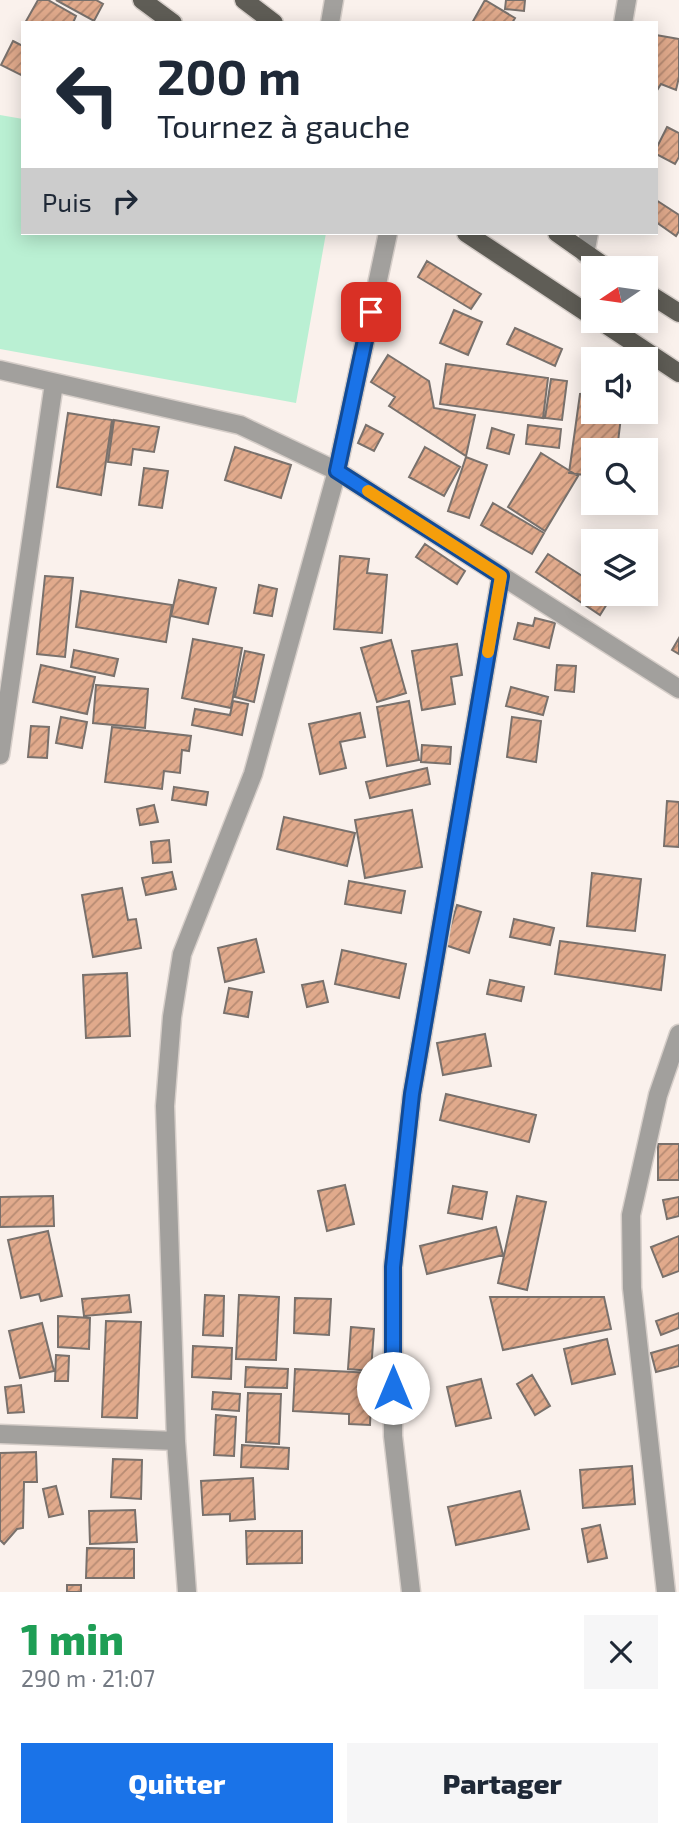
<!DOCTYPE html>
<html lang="fr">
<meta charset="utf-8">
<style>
:root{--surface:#fff;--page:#f6f6f7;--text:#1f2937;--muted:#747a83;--accent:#1a73e8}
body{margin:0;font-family:"Exo 2",sans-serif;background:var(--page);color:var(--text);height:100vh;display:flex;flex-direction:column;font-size:26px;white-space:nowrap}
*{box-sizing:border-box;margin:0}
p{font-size:23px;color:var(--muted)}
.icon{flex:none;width:38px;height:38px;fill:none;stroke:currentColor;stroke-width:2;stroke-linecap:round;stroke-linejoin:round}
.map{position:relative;height:1592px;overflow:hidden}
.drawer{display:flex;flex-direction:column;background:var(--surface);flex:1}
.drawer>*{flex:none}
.top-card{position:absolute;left:21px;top:21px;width:637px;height:214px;border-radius:0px;box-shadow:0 4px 18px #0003;background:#fff;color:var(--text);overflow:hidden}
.needle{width:46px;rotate:257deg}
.tools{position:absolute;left:581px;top:256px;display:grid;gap:14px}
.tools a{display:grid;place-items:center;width:77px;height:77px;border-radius:0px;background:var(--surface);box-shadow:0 4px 18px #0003;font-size:35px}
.pin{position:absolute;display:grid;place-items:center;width:60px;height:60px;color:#fff;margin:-30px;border-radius:14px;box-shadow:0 4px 10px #0006}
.me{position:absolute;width:77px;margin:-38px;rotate:0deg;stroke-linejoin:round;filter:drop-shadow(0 0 5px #0008)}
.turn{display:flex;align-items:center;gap:24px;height:147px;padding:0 21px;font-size:32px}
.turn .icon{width:91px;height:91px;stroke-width:2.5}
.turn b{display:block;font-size:49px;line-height:60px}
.then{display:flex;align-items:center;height:66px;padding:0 21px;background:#0003;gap:14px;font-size:26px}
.round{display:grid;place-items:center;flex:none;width:74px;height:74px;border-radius:0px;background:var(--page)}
.head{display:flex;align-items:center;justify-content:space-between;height:119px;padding:0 21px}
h1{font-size:42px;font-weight:800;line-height:52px;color:#1e9e55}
.cta{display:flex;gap:14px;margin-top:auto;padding:14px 21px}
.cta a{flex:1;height:80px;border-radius:0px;background:var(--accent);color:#fff;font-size:28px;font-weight:800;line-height:80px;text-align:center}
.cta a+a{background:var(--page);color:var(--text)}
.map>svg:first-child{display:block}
</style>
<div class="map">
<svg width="679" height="1592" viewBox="0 0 679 1592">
<defs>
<pattern id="building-hatch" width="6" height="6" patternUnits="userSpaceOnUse" patternTransform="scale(1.75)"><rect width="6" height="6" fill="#e1aa8c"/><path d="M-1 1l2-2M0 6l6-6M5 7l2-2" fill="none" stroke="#b78b73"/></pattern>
</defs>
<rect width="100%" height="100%" fill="#faf1ec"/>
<path fill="#baf0d3" d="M0,115L23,119V233H326L296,403L0,349Z"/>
<path fill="url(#building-hatch)" stroke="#79716c" stroke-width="2" d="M38,0H48L76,16L73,23H25Z
M56,0H96L103,4L94,21Z
M485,0L515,18L512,23H472Z
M506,0H525L524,11L505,9Z
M656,35L679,39V77L676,90L661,84L656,92Z
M13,41L23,46V76L1,65Z
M667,127L679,133V157L675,164L656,154V149Z
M656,200L679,215V231L676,236L656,222Z
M427,261L481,294L471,309L418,277Z
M454,310L482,322L468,355L440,343Z
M515,328L562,349L555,366L507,344Z
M388,355L429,381L434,408L475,415L466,456L389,406L395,397L371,382Z
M446,364L548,378L543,418L440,404Z
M551,379L567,381L562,420L545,418Z
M593,393V411H639L621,417L617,450H593V476L569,473L580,394Z
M68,413L112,420L101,495L57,487Z
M114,420L159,427L154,452L133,449L131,465L108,462Z
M366,425L383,434L374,451L358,443Z
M528,425L561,429L559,448L526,444Z
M492,428L514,435L509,454L487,448Z
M235,447L291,465L281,498L225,480Z
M425,447L460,467L444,496L409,477Z
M541,453L578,476L545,531L508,507Z
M466,457L487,465L469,518L448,511Z
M144,468L168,471L162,508L139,505Z
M493,503L544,533L532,554L481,525Z
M425,544L465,571L457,584L416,557Z
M548,554L593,583V593H609L612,596L600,615L536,572Z
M340,556L369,559L367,573L387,575L382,633L334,629Z
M45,576L73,578L65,657L37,654Z
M179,580L216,588L208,624L171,616Z
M259,585L277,589L272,616L254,613Z
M81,591L172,605L166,642L76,627Z
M535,618L555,623L549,648L514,639L518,623L533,626Z
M679,638V654L672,650Z
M193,639L242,648L231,708L182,698Z
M391,640L406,693L377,702L361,648Z
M457,644L462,675L451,677L455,704L422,710L412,651Z
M74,650L118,659L114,676L71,667Z
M245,651L264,655L254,702L235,697Z
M41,665L95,677L87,714L33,702Z
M557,665L576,666L574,692L555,690Z
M96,685L148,689L145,728L93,723Z
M511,687L548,697L543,715L506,706Z
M233,701L248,704L242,735L192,725L195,709L230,715Z
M409,701L419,760L387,766L377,707Z
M360,713L365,737L340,742L346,768L320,774L309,724Z
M61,717L87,722L82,748L56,743Z
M512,717L541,721L536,762L507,757Z
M31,726L49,727L47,758L28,757Z
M112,727L191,736L189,751L182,750L180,773L164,771L162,789L105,782Z
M422,745L451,747L450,764L421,762Z
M427,768L430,784L370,798L366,782Z
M174,787L208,792L206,805L172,800Z
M667,801L679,802V847L664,846Z
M154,805L158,822L140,825L137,809Z
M412,810L422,867L365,878L355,820Z
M284,817L355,833L347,866L277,849Z
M169,840L171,862L153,863L151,842Z
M172,872L176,889L146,895L142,878Z
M592,873L641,879L635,931L587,926Z
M349,881L405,891L401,913L345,904Z
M122,888L128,920L136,919L141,948L93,957L82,895Z
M457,905L481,912L469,953L445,945Z
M514,919L554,928L550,945L510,937Z
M256,939L264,972L225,982L218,948Z
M560,941L665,955L661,990L555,974Z
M342,950L406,964L399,998L335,984Z
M127,973L130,1036L86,1038L83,975Z
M490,980L524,987L521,1001L487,994Z
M323,981L328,1002L307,1007L302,985Z
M229,988L252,992L248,1017L224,1013Z
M485,1034L491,1066L443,1075L437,1043Z
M446,1094L536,1115L529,1142L440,1120Z
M658,1144H679V1180H658Z
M345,1185L354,1224L327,1231L318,1191Z
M453,1186L487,1192L482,1219L448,1213Z
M53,1196L54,1226L0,1227V1197Z
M517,1196L546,1202L527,1290L498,1283Z
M679,1197V1216L667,1219L663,1200Z
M496,1227L503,1255L427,1274L420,1246Z
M48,1231L62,1296L41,1301L39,1294L21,1298L8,1240Z
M679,1236V1271L663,1277L651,1247Z
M129,1295L131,1312L84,1316L82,1299Z
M205,1295L224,1296L223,1336L203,1335Z
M239,1295L279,1297L276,1360L236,1359Z
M490,1297H604L611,1329L503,1350Z
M295,1298L331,1299L329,1335L294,1333Z
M679,1313V1328L661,1335L656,1321Z
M58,1316L90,1318L89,1349L58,1347Z
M106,1321L141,1322L137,1418L102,1417Z
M42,1323L54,1371L20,1378L9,1331Z
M351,1327L374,1329L371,1371L348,1369Z
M607,1339L615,1374L572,1384L564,1349Z
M679,1345V1366L656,1372L651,1353Z
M193,1346L232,1348L231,1379L192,1377Z
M56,1355L69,1356L68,1381H55Z
M246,1367L288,1369L287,1388L245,1387Z
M295,1369L372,1373L370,1425L349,1424V1414L293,1411Z
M532,1375L550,1406L535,1415L517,1384Z
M481,1379L491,1418L456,1426L447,1387Z
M21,1385L24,1412L8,1413L5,1387Z
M213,1392L240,1394L239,1411L212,1409Z
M248,1393L281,1394L279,1444L246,1442Z
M216,1415L236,1417L234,1456L214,1455Z
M242,1445L289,1448L288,1469L241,1467Z
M36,1452L37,1482H24L23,1528L17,1529L4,1544L0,1540V1453Z
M113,1459L142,1460L141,1499L111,1497Z
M632,1466L635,1504L583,1508L580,1470Z
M253,1478L255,1519L230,1521V1514L203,1515L201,1481Z
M56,1486L63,1514L49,1517L43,1489Z
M520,1491L529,1529L456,1545L448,1507Z
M135,1510L137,1542L90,1544L89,1511Z
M600,1525L607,1558L588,1562L582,1529Z
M246,1531H302V1563L247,1564Z
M87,1548L134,1549V1578H86Z
M67,1585H81V1592H67Z"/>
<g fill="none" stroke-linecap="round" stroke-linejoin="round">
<defs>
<path id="minor" d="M330,23L334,0
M623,23L627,0
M585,254L589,233
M0,370L240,425L337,471L679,689
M0,755L54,383
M0,1434L176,1441
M187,1592L176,1441L165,1106L172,1017L182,954L253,774L337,471L388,233
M411,1592L393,1436V1267L412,1094L501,576
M666,1592L632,1288L631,1215L658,1095L679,1034"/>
<path id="major" d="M142,0L173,23
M244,0L274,23
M466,233L593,317
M557,233L607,268
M646,292L679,313
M599,320L679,373"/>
</defs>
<use href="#minor" stroke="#d6cec9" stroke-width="21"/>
<use href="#major" stroke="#d6cec9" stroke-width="21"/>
<use href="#minor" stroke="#a2a09d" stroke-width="18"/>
<use href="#major" stroke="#5f5d56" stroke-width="18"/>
</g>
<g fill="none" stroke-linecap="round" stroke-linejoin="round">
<defs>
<path id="route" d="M371,312L337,471L501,576L412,1094L393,1267V1388"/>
</defs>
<use href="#route" stroke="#114b97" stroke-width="18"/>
<use href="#route" stroke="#1a73e8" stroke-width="12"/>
<path stroke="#f59e0b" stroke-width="12" d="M368,491L501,576L488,652"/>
</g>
</svg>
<div class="tools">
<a><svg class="needle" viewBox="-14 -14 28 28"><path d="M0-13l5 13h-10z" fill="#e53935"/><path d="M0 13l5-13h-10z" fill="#747a83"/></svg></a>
<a><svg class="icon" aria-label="sound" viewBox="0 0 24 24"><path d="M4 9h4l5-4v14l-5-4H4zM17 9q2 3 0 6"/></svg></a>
<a><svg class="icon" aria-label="search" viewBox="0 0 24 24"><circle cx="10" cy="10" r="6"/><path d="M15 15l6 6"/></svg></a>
<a><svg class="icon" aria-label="layers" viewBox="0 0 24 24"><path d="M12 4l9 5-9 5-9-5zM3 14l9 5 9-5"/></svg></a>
</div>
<div class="pin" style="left:371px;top:312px;background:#d93025"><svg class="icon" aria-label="arrive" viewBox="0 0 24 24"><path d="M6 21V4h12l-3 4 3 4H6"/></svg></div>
<svg class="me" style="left:393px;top:1388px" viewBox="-20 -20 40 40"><circle r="19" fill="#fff"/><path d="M0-13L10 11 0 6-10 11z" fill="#1a73e8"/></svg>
<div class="top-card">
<div class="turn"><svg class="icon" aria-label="left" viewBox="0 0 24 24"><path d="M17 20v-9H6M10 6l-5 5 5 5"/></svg><div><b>200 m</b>Tournez à gauche</div></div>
<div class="then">Puis<svg class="icon" aria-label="right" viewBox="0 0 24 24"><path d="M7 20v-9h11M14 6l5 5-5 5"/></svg></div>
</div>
</div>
<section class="drawer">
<div class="head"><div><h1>1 min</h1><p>290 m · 21:07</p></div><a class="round"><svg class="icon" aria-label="close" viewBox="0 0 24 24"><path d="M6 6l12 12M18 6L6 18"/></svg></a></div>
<div class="cta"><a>Quitter</a><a>Partager</a></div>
</section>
